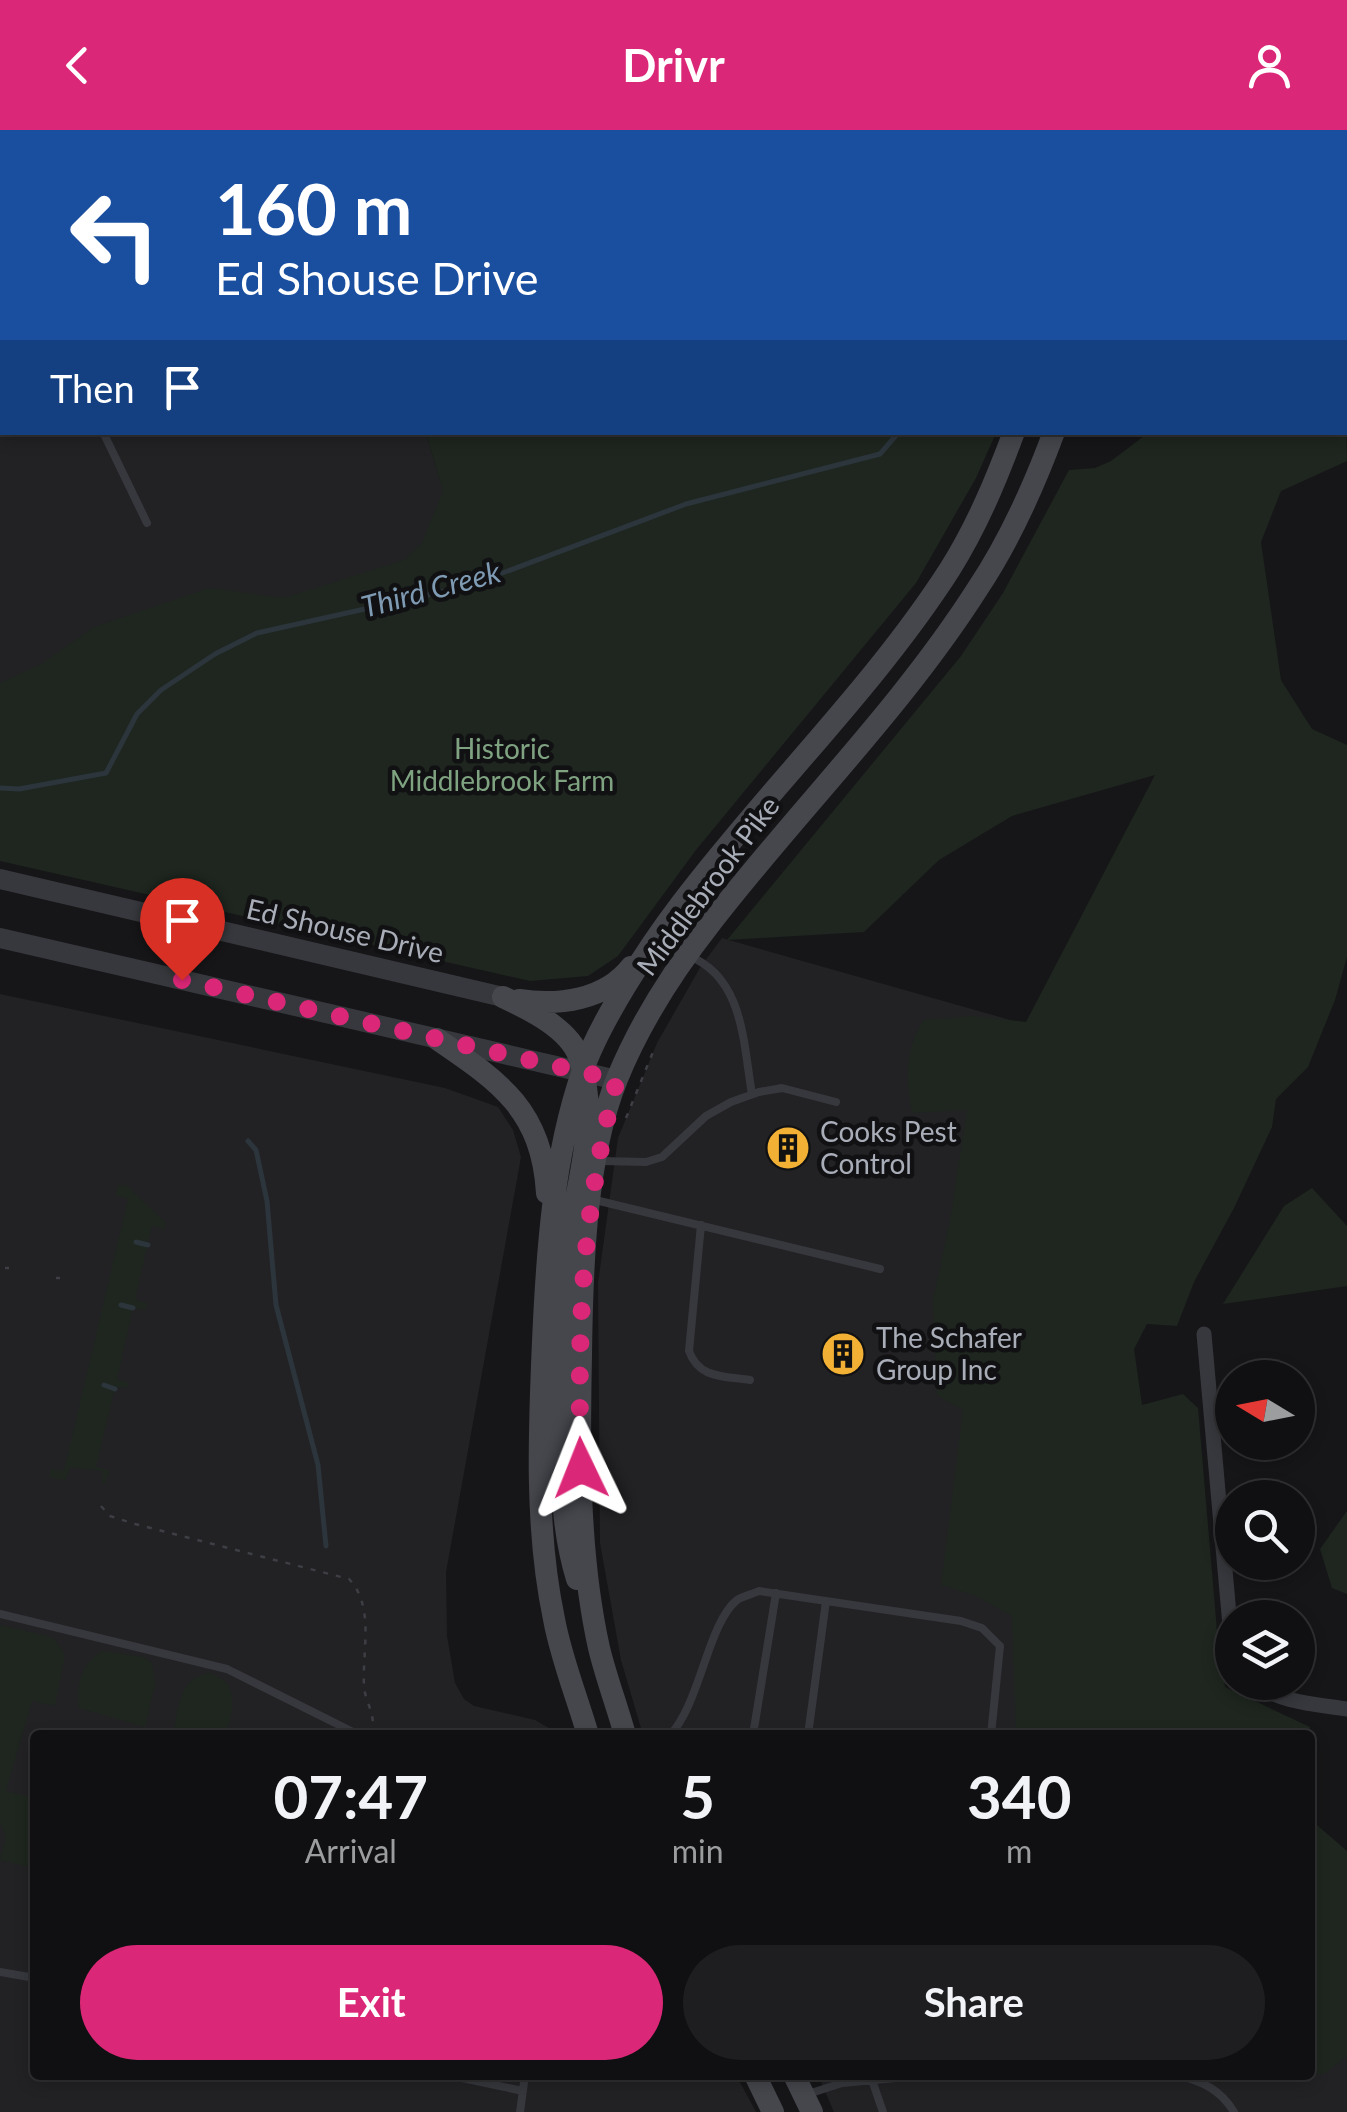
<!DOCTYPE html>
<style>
:root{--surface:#101012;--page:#1e1e20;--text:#f1f3f6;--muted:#9c9d9f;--line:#303032;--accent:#db2777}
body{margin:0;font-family:Lato,sans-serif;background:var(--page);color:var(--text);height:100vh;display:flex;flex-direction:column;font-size:38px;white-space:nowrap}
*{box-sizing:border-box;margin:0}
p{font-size:32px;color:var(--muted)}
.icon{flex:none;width:55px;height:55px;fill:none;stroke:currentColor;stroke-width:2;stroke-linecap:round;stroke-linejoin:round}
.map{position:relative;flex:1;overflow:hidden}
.side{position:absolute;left:30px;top:1600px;width:1285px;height:350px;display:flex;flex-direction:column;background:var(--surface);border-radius:10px;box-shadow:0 5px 15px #0003,0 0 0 2px var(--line)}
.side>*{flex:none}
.banner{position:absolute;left:0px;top:0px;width:1348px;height:305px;box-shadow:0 5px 15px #0003,0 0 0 2px var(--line);background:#1a4fa0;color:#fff;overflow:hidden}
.needle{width:65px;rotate:280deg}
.fabs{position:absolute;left:1215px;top:1230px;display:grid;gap:20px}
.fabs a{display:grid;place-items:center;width:100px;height:100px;border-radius:50%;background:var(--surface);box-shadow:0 5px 15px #0003,0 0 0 2px var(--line);font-size:50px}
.pin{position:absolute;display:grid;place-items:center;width:85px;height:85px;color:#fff;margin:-102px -42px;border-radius:50% 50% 50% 0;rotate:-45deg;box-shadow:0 0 10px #0007}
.pin .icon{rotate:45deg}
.me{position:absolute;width:110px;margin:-55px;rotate:358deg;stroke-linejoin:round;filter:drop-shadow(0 0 8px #0008)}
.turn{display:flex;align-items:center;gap:35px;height:210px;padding:0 50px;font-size:45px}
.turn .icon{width:130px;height:130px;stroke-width:2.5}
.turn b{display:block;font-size:70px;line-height:85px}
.then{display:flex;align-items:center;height:95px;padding:0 50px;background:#0003;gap:20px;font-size:38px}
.eta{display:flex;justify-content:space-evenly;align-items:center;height:170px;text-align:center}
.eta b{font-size:60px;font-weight:700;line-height:70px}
.action{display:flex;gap:20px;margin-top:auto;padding:20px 50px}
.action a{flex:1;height:115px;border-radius:60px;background:var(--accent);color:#fff;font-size:40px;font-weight:700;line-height:115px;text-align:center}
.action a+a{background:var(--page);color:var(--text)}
header{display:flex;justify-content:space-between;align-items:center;height:130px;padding:0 50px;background:var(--accent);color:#fff;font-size:45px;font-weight:700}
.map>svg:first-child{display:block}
</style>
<header><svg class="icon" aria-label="back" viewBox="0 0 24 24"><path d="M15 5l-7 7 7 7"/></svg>Drivr<svg class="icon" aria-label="person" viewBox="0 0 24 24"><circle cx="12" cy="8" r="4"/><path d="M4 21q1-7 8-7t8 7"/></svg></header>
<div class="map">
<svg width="1347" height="1982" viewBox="0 0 1347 1982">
<rect width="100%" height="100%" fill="#161618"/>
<path fill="#222225" d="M0,0H653L654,2H2V302L426,303L465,434L0,566Z
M722,808L1056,903L1087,1605H643L621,1530L600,1413L598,1153L618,1008L657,913L701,836Z
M0,864L445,958L498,977L513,1000L521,1027L446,1442L447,1506L455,1553L464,1569L474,1576L535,1590L561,1605H35V1945H736L756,1982H0Z
M1310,1825L1347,1835V1982H834L818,1945H1310Z"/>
<path fill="#1e261f" d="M653,0H1092L1091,2Z
M1345,256L1347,331L1281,361L1261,412L1281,550L1312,599L1347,615V827L1335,870L1308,937L1276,969L1272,997L1234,1078L1194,1152L1177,1196L1147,1194L1134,1219L1142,1275L1183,1264L1198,1278L1217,1501L1225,1557L1310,1597L1309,1605H1016L1012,1486L976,1466L941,1455L963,1280L937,1265L933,1170L951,1085L967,980L912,983C906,951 904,918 924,890L973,886L1026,892L1155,645L1012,686L939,730L864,802L727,810L961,526L1003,463L1069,340L1095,338L1111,331L1148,303L1345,302Z
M426,303H996L976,348L916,453L696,720L618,826L588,846L530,851L0,731V553L41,534L94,497L209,458L284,468L404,430L422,413L443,361Z
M119,1055L127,1056L166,1093L164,1099L152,1096L135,1169L146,1173L148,1177L144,1180L133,1178L117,1249L128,1253L129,1257L115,1258L96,1336L109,1341L106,1353H102L103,1341L70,1337L66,1350L50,1348V1339L64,1341L128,1069L115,1064Z
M1312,1058L1347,1096V1156L1223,1174L1284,1076Z
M1347,1381V1464L1332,1458L1320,1419Z
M0,1495L52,1507L65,1524L55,1576L32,1571L6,1661L35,1668V1738L0,1730L6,1706L0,1692Z
M103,1521L143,1527L152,1533L155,1554L145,1597L79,1578C76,1555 81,1532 103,1521Z
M210,1543C242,1554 232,1579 226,1605L173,1604C179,1578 178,1547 210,1543Z
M1310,1689L1347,1721V1926L1324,1944L1310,1943Z"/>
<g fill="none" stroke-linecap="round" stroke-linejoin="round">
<path stroke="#2c353c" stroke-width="5" d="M978,0V2
M0,658L19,659L106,643L137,584L161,560L215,524L257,503L468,456L686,374L880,324L899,302
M248,1011L256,1020L267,1071L276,1175L318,1335L326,1416
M136,1112L148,1115
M121,1175L133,1178
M104,1255L115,1259"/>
<path stroke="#3d3f44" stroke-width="2.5" stroke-dasharray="5 8" stroke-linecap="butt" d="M626,988L653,922
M5,1138H9
M56,1148H60
M101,1376L110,1386L135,1394L349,1449C375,1476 362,1522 364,1556C365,1572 376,1584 372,1601"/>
<path stroke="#37383d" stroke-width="8" d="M235,0L236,2
M764,0L765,2
M73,2L78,0
M745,2L746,0
M0,63L2,59
M0,91L2,96
M103,302L147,393
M689,826C744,848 743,913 752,964
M601,1031L646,1032L662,1027L706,986L731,972L759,962L782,958L836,972
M591,1069L880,1139
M701,1095L689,1221C699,1249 724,1246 750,1250
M0,1484L227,1539L359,1605
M670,1605C700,1574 708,1493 737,1470C743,1466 753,1464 759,1461L961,1491L982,1498L1000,1516L991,1605
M753,1605L776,1463
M808,1605L826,1471
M0,1842L35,1848
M448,1945L523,1961
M1177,1945C1203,1952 1220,1959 1234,1982
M872,1950L883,1982
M808,1964L842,1953L928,1945
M520,1982L525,1945"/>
<path stroke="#37383d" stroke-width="15" d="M1204,1204L1232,1518
M1253,1552C1280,1573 1314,1574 1347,1579"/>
<path stroke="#37383d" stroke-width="20" d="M0,749L503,867
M0,808L617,950"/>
<path stroke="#45474d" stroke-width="22" d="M1109,2V0
M1146,2V0
M503,867C528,879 569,898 579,927C602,991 573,1064 565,1130C561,1165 563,1202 563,1237C562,1307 556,1381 577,1449
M519,870C559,876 605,870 631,837
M437,909C500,952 542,980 547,1063
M588,1605C577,1567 561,1528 554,1489C535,1399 539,1303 543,1211C547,1122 553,1028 582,943C598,894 649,816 681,774C767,660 873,559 950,439C977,396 996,350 1014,302
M625,1605C617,1576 606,1547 599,1518C578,1423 579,1322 581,1225C582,1141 585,1028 617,949C639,895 674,840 710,794C797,681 901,579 978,458C1010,410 1034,356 1054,302
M755,1945L773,1982
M794,1945L812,1982"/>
</g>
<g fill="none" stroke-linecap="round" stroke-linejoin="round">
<path stroke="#db2777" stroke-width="18" stroke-dasharray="0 32.4" d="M182,850L617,950C581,1082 577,1203 581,1338"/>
</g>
<defs>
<symbol id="building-disc" viewBox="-11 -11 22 22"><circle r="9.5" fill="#f2b134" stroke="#111113"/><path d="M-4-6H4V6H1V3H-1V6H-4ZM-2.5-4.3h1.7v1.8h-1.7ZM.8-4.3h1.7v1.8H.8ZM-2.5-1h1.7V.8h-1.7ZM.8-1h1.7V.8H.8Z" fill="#111"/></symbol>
</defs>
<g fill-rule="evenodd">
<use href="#building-disc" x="763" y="993" width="50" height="50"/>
<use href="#building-disc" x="818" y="1199" width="50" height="50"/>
</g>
<g text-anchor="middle" stroke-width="9" stroke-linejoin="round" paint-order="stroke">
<g font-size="28" fill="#7fa381" stroke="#111113">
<text x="502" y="629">Historic<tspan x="502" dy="32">Middlebrook Farm</tspan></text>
</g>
<g font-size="28" fill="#a8adb8" stroke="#111113">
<text transform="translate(708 756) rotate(-53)" y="10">Middlebrook Pike</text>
<text transform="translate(345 801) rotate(13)" y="10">Ed Shouse Drive</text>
</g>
<g font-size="28" fill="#a8adb8" stroke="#111113" text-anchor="start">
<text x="820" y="1012">Cooks Pest<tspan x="820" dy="32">Control</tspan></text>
<text x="876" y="1218">The Schafer<tspan x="876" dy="32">Group Inc</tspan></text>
</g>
<g font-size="30" font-style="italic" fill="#7f9bb3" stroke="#111113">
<text transform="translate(431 460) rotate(-15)" y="10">Third Creek</text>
</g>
</g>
</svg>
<div class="fabs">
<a><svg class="needle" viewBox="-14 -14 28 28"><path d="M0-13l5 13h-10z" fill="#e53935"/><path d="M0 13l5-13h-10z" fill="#9c9d9f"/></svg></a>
<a><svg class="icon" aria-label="search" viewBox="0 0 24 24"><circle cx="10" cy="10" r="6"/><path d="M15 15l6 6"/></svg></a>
<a><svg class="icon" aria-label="layers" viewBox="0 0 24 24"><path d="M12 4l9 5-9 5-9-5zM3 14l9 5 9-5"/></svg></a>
</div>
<div class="pin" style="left:182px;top:850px;background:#d93025"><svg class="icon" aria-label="arrive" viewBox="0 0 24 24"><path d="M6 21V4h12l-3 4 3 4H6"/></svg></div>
<svg class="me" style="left:581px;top:1338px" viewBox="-20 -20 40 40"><path d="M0-17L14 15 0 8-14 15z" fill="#db2777" stroke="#fff" stroke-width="4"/></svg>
<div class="banner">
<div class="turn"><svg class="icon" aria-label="left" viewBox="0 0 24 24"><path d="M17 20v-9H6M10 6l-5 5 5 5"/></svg><div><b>160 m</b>Ed Shouse Drive</div></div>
<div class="then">Then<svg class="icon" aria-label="arrive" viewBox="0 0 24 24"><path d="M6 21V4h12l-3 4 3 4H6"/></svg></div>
</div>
<section class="side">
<div class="eta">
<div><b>07:47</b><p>Arrival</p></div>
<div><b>5</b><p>min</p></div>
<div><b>340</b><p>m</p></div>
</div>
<div class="action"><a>Exit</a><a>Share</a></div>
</section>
</div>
